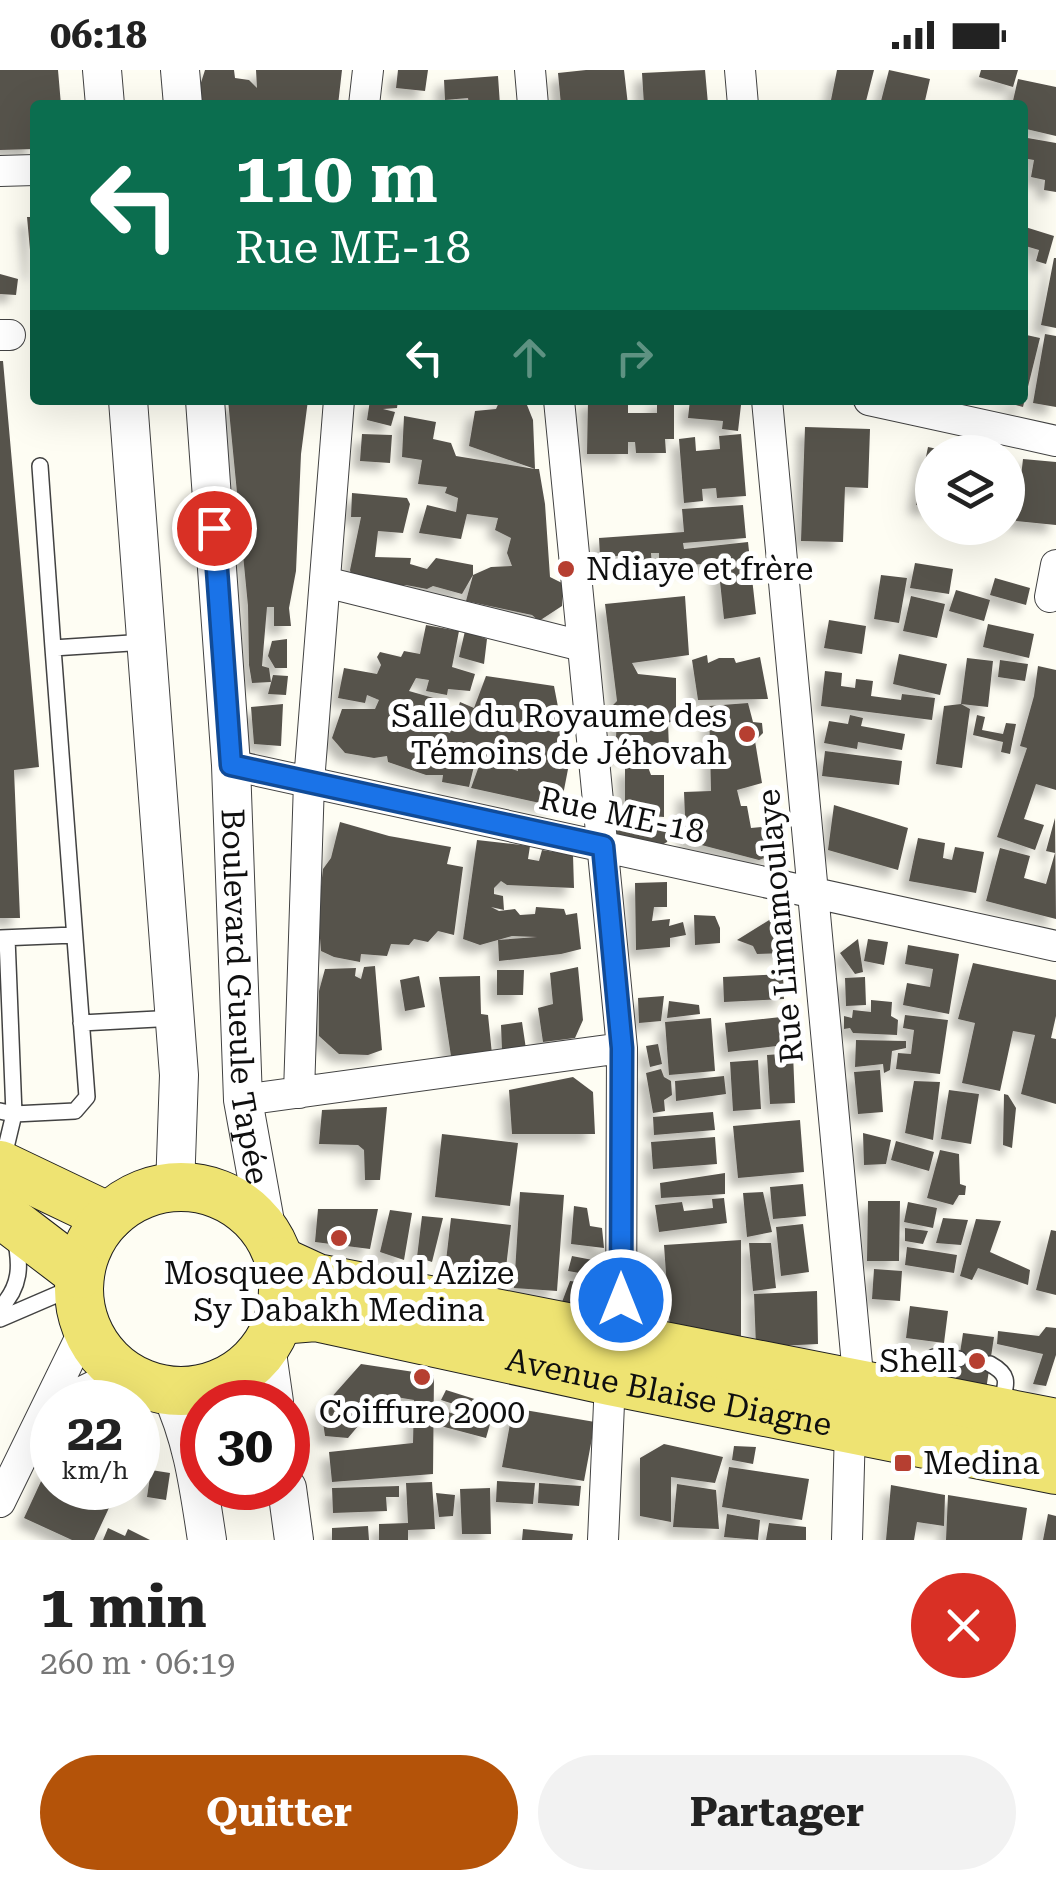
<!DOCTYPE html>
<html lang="fr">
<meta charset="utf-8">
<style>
:root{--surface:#fff;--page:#f2f2f2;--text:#222;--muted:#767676;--accent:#b45309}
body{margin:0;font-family:"Roboto Serif",serif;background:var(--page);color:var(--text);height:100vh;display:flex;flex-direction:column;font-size:38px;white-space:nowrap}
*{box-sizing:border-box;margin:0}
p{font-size:32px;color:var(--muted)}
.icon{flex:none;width:55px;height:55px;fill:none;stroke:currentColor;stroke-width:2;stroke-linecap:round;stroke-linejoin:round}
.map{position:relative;height:1470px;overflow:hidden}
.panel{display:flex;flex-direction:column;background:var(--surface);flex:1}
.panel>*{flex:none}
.banner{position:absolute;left:30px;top:30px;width:998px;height:305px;border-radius:10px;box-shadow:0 10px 40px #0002;background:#0b6e4f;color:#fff;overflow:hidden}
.buttons{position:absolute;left:915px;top:365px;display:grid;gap:20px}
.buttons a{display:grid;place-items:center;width:110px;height:110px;border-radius:50%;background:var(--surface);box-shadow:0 10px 40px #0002;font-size:50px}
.speed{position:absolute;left:30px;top:1310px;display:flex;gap:20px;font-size:50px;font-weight:700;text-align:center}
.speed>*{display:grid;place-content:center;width:130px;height:130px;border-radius:50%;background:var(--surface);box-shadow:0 10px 40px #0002;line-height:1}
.speed small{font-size:25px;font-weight:400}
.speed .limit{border:15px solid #d22;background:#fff;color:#111}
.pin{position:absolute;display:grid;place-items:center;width:85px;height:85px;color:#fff;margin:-42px;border:5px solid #fff;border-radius:50%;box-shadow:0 2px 10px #0007}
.me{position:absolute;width:110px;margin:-55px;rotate:0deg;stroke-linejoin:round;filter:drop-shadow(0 0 8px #0008)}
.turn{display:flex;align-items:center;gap:35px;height:210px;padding:0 40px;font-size:45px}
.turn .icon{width:130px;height:130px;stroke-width:2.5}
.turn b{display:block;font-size:70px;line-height:85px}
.lanes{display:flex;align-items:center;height:95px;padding:0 40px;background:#0003;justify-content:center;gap:50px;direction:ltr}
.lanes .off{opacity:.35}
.round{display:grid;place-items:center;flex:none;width:105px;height:105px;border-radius:52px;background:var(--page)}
.summary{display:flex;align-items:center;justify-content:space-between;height:170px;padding:0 40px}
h1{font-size:60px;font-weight:700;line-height:75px}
.primary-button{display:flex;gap:20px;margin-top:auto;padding:20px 40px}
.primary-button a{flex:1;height:115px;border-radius:60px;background:var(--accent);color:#fff;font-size:40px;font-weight:700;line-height:115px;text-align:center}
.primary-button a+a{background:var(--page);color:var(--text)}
.status{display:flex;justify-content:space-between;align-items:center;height:70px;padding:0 50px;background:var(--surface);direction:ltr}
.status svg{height:28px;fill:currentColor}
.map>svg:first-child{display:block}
</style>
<div class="status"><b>06:18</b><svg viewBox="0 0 49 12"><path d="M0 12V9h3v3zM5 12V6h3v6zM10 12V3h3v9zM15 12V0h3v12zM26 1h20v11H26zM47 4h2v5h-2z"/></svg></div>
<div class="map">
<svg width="1056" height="1470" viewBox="0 0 1056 1470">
<defs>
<filter id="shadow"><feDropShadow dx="-8" dy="8" stdDeviation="5" flood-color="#0004"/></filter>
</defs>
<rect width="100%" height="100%" fill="#fefdf3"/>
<path fill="#57524c" filter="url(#shadow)" d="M0,0H58L61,35H35V79L0,80Z
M205,0H234L235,8L249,10L257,18L256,0H342L338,35H200L198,22Z
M398,0H428L425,21L396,18Z
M586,0H624L628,35H561L558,3Z
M705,0L708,34L644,35L642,3Z
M837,0H874L865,35H830Z
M889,0L930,9L924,35H880Z
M981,0H1018L1013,17L979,7Z
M498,6L500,35H469L468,28L445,30L444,10Z
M1018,9L1056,17V66L1022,58V35H1012Z
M1022,67L1056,73V122L1044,120L1045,110L1031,107L1034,90L1022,88Z
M27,147H35V202H32Z
M1022,156L1054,166L1046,194L1036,191L1039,180L1022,175Z
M1054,188H1056V258L1041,255Z
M0,204L18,209L16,225L0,224Z
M1022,264L1040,268L1023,337L1001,331L1022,330Z
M1045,264L1056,266V337L1033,333Z
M0,291H3L39,697L14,700L20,848H0Z
M228,330H308L301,384L296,501L289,538L291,556H274V537H267L262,596L269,598L271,612L252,613L249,595L248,536Z
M370,330H398L397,338L383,339L395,342L391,356L367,350Z
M500,330H525L533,350L535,399H539L545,434L550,507L562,513V536L539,551L532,545L466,531L473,505L462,524L433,516L427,519L406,515L394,517L352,509L350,500L361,447H351L352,423L407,428L410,434L403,463L378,461L375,487L411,488L410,494L427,499L436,488L473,495V505L491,497L512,496L507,483L511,468L495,460L498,448L467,444L461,469L419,463L427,435L456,442L458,428L445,423L447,417L418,414L422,390L402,387L404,346L436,352L433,369L451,373L456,386L535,399L469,376L475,341L496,339Z
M588,330H628V343H657V330H674V369H665L666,383H636L635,372H628V384H587Z
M690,330L741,335L738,361L722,359L723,351L688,348Z
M805,357L870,359L868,418L845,417L843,472L801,471Z
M362,364L392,365L390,393L360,391Z
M741,364L746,426L717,428L716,418L702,419L703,431L684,433L679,369L695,367L696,381L720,379L719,366Z
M928,377L947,381L932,382V438L916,435Z
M1023,389L1056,392V455L1016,451Z
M743,435L746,468L683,473L684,479L748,472L756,544L724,549L718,493L659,497V483H651L652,496L634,497V485L600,487L599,468L684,462L682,439Z
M915,493L953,499L949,524L910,518Z
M881,505L907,508L899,553L874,549Z
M995,508L1030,518L1026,535L990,525Z
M956,520L990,530L984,551L949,541Z
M685,526L689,585L632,593L638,604L676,608V650L668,653L669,679L615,687L617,648H611L610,638L617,631L605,534Z
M911,526L945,534L937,568L903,561Z
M829,550L866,556L862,584L824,578Z
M988,554L1034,564L1029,588L983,577Z
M426,555L459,561L452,597L475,604L470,621L448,619L447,625L426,621L429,610L416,608L409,621L444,631L436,658L450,663L460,632L474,638L486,606L554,616L569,694L563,725L549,735L471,718L484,682L509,687L503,696L518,701V692L508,690L511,678L485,672L481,679L461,675L460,684L475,692L469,717L442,712L443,705H426L388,692L387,686L374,688L345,683L332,668L342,639H375L379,630L367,625L365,633L338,628L344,598L377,604L381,595L377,587L380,582L401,587L404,581L420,584Z
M465,561L487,569L484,594L459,587Z
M287,569V598H275L268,586L272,571Z
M899,584L947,594L940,625L893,614Z
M707,585L708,593L719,588H734L736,593L760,587L768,629L698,630L692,590Z
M967,588L993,591L988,637L961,634L970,639L962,698L936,694L944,636L961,634Z
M1000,590L1028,594L1025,611L998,607Z
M1038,596L1056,600V720L1036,714L1024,749L1044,755L1035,780L997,767L1027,678L1020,676L1034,626Z
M825,601L842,603L841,616L855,618L856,609L873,611L871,626L901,630L902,624L935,628L932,650L821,636Z
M273,605L288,606L286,625L268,624Z
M748,633L753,652L762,653L763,663L755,671L762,713L737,720L741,736H747L751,758L772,756L778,783L759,790L686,771L684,722L711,721L709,636Z
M283,634L281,676L254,674L251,637Z
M850,645L863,648L861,656L905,664L902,680L858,672L857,679L824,673L829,651L848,654Z
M977,645L985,647L982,660L1003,664L1006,653L1016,654L1010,684L1001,682L1003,672L973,665Z
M825,681L902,691L899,715L822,706Z
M625,697H648L651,705H664V747L625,744Z
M834,735L908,758L898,800L828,780Z
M614,743L665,753L669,765L667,772L653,780L611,768Z
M1055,748L1056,849L986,831L1000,778L1030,786L1024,808L1046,814L1055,783L1046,781Z
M340,752L389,766L451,777L447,794L463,797L454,865L438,861L428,872L414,869L409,875L391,874L387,886L361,884L360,892L334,887L321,881L318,843L323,799L331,788Z
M918,768L945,773L943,788L952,790L955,777L984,782L976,823L909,811Z
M477,770L530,776L528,789L539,791L542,780L573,785L574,818L507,815L501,811L494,818V824L503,826L504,840L491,837L499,841L515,839L520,845L535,844L536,837L564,839L566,845L577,843L581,879L561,884L499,891L498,870L537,867L512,866L480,875L463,869Z
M667,812V837H654L652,851L670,849L669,856L683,852L686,865L670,868V877L636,880L635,813Z
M790,837L786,883L757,884L753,876L737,870Z
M694,845L715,846L720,858V873L695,875Z
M858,869L863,902L855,904L840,883Z
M868,869L888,872L884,895L864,891Z
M908,875L959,884L949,944L903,935L907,913L930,917L933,899L905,894Z
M973,893L1056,910V946L1051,968L1056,969V1034L1021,1024L1035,965L1013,961L1000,1021L962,1013L975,953L958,949Z
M375,896L382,980L368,985L339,984L319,966V921L325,899L356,898L355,906L361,909L364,897Z
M578,897L583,950L575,968L543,972L538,938L553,934L550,903Z
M497,900H524L523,925H497Z
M783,904L784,929L724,932L723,907Z
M419,906L425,937L405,941L400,910Z
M480,906L481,944L488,945L492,984L451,986L439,907Z
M865,907L866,935L846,936L845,908Z
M664,926L661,951L639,953L638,928Z
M871,930L892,932L891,946L898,950L897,965L853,963L850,958L844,959V946L852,948L853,940L871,942Z
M669,931L699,935L700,944L667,948Z
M905,945L948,950L940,1004L896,999L898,983L911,984L914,960L903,958Z
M790,946L793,974L728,982L725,953Z
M711,948L715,1001L669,1005L665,952Z
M522,952L526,979L502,980L501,955Z
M856,970L906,971V978L892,981L890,1000L884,1003L883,994L855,997Z
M658,974L662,994L650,997L646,976Z
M793,983L795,1033L770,1034L767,985Z
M758,990L761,1039L733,1041L730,992Z
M661,999L664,1007L671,1011L672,1025L664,1030L665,1041L653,1043L646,1003Z
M880,1000L883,1042L858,1044L854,1002Z
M724,1006L726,1024L676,1031L675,1011Z
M573,1007L593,1022L595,1064H512L509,1020Z
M914,1011L940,1012L933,1070L905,1063Z
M949,1020L979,1024L971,1074L941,1069Z
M1004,1024L1008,1025L1016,1038L1012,1078L1003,1075Z
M387,1037L380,1110H365L364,1080L358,1075L319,1074L322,1040Z
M713,1042L715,1060L654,1065L653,1047Z
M800,1050L804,1102L738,1108L733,1056Z
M863,1063L891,1070L886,1094L864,1095Z
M442,1064L518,1073L510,1136L435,1127Z
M715,1067L717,1094L653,1099L651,1072Z
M896,1071L934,1082L929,1101L891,1090Z
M940,1080L959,1084L960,1114L966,1116L965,1125H959L953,1135L927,1128Z
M725,1103V1124L661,1128L660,1113Z
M803,1114L806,1146L773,1149L770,1117Z
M520,1122L564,1125L557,1221L514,1218Z
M763,1122L772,1162L747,1167L743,1123Z
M724,1128L727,1153L659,1162L655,1135L682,1132L684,1141L713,1138L712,1129Z
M868,1131H900L899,1191H867Z
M908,1132L937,1138L933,1158L904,1152Z
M574,1136L587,1138L590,1156L602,1158L604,1178L571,1174Z
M318,1139H378L370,1179L315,1172Z
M390,1140L412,1143L404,1190L380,1182Z
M422,1146L443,1148L432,1192L417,1187Z
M451,1148L511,1155L504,1215L444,1208Z
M943,1148L968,1150L961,1175L936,1173Z
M976,1149L1001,1151L990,1182L1030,1200L1028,1215L978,1198L972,1210L960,1206Z
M803,1154L809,1202L781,1206L776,1157Z
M905,1158L928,1161L923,1174L905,1171Z
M1051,1160L1056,1161V1225L1036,1220Z
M741,1170V1272L670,1260L664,1175Z
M749,1173H771L776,1218L753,1221Z
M907,1177L957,1185L954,1203L905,1195Z
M572,1186L603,1192V1207L568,1201Z
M874,1199L902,1201L900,1231L872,1229Z
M570,1211L600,1214L610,1220L611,1243L562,1232Z
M817,1221L818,1274L756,1277L754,1224Z
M910,1236L948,1241L944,1273L906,1268Z
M1046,1257L1056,1258V1285L1046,1316L1033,1314L1043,1284L997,1274L998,1261L1039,1266Z
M963,1263L994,1267L986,1320L955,1316Z
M361,1294L434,1305L433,1404L332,1412L329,1382L413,1373L414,1330L384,1325L348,1368L325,1366L321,1339Z
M446,1320L503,1338L500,1349L441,1330Z
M513,1338L595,1352L584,1411L502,1397Z
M437,1339L490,1354L486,1368L433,1354Z
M664,1374L723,1387L715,1413L671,1407V1452L640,1446V1388Z
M734,1376L756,1377L753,1394L732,1390Z
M49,1394L52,1396V1418H98L115,1425L94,1470H72L24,1448Z
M729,1397L809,1409L802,1450L722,1437Z
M151,1400L170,1403L166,1430L147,1427Z
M497,1411L535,1413L533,1434L496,1432Z
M432,1412L435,1459L408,1460V1470H379V1454L408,1453L406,1413Z
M539,1413L581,1416L579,1436L538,1433Z
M677,1414L716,1420L719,1459L673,1457Z
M891,1415L945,1425L944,1456L917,1452L914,1470H886Z
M399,1416V1427H386L387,1441L333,1443L332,1418Z
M490,1418L491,1464H462L460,1419Z
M436,1423L455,1425L453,1446L439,1447Z
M948,1425L1027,1438L1022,1470H946Z
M727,1444L760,1450L758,1470L724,1467Z
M1048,1444L1056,1446V1470H1043Z
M769,1453L806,1457V1470H766Z
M368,1456L369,1470H332V1458Z
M108,1458L125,1466L128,1459L150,1470H103Z
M523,1459L573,1464L572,1470H522Z"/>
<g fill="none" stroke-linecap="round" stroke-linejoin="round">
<defs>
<path id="service" d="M40,396L53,578
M0,868L74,865
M81,953L176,948
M0,1041L14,1044L7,868
M3,1090L14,1044L75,1041L87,1027L53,578L146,572
M0,1238C21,1217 21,1195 15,1168
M0,1249L79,1215
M990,1294C1012,1306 1006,1314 1000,1336
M918,1318L924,1294L934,1287L959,1289"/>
<path id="minor" d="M530,0L533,35
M740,0L743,35
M364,35L368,0
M0,101L35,100
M0,265H10
M559,330L622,978L621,1265L610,1311L603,1470
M767,330L859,1316L850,1358L847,1470
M869,330L1056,371
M325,512L582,576
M1050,527L1056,495
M231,695L1056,876
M299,1023L309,712L339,330
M243,1030L622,978
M61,1332L98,1314L127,1306
M0,1432L86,1256"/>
<g id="tertiary">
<path d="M102,0L105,35"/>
<path d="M180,0L183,35"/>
<path d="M128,330L179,1005L175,1118"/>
<path id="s1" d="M205,330L231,695L243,1030L267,1163"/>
<path d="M266,1276L274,1332"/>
<path d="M170,1321C193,1369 199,1418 207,1470"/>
<path d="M287,1418L294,1470"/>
</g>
<g id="primary">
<path d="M0,1095L109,1147"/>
<circle cx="181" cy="1219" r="102"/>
<path d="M0,1143L80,1204"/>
<path d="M280,1191L317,1208L1056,1353"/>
<path id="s2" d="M279,1250L316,1247L610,1311L1056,1400"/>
</g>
</defs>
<use href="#service" stroke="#424242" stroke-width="18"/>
<use href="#minor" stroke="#424242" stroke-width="32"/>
<use href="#tertiary" stroke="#424242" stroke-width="40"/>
<use href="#primary" stroke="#202020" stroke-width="50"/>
<use href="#service" stroke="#fff" stroke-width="15"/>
<use href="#minor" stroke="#fff" stroke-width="30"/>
<use href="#tertiary" stroke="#fff" stroke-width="38"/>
<use href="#primary" stroke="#eee372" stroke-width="48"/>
</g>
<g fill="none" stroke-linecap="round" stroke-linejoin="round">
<defs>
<path id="route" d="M214,458L231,695L603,776L622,978L621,1230"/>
</defs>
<use href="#route" stroke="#114b97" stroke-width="25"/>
<use href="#route" stroke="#1a73e8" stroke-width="18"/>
</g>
<g fill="#b63f31" stroke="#fff" stroke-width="4">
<circle cx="566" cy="499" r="10"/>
<circle cx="747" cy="664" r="10"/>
<circle cx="339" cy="1168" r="10"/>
<circle cx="977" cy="1291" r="10"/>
<circle cx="422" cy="1307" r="10"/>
<rect x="893" y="1383" width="20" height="20" rx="5"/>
</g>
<g text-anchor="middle" stroke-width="10" stroke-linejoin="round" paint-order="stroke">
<g font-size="32" fill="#0f0f0f" stroke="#fff" text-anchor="start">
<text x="586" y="510">Ndiaye et frère</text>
<text x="727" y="657" text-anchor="end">Salle du Royaume des<tspan x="727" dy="37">Témoins de Jéhovah</tspan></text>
<text x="339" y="1214" text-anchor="middle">Mosquee Abdoul Azize<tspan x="339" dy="37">Sy Dabakh Medina</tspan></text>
<text x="957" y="1302" text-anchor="end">Shell</text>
<text x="422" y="1353" text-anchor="middle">Coiffure 2000</text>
<text x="923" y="1404">Medina</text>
</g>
<g font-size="32" fill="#0f0f0f" stroke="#fff">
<text transform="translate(622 745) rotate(12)" y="11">Rue ME-18</text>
<text transform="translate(780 856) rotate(-95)" y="11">Rue Limamoulaye</text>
<text dy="11" stroke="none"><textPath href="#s1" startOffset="598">Boulevard Gueule Tapée</textPath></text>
<text dy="11" stroke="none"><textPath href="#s2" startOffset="398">Avenue Blaise Diagne</textPath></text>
</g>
</g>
</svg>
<div class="buttons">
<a><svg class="icon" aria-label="layers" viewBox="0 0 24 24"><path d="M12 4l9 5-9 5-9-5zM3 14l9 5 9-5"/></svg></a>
</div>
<div class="speed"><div>22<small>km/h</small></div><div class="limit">30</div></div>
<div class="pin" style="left:214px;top:458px;background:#d93025"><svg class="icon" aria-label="arrive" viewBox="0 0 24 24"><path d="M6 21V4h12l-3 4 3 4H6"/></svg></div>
<svg class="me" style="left:621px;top:1230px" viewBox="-20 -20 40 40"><circle r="17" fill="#1a73e8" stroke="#fff" stroke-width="3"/><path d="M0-11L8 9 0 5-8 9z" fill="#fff"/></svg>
<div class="banner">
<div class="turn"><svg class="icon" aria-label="left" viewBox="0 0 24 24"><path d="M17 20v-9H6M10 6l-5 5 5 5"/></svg><div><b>110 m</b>Rue ME-18</div></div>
<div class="lanes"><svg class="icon" aria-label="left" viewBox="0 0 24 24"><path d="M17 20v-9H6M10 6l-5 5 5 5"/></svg><svg class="icon off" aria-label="ahead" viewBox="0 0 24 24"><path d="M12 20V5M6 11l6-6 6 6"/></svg><svg class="icon off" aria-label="right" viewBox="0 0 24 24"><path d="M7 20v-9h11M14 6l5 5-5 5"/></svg></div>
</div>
</div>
<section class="panel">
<div class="summary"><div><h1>1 min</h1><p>260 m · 06:19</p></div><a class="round" style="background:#d93025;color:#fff"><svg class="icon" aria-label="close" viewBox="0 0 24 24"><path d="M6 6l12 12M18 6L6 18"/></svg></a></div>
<div class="primary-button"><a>Quitter</a><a>Partager</a></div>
</section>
